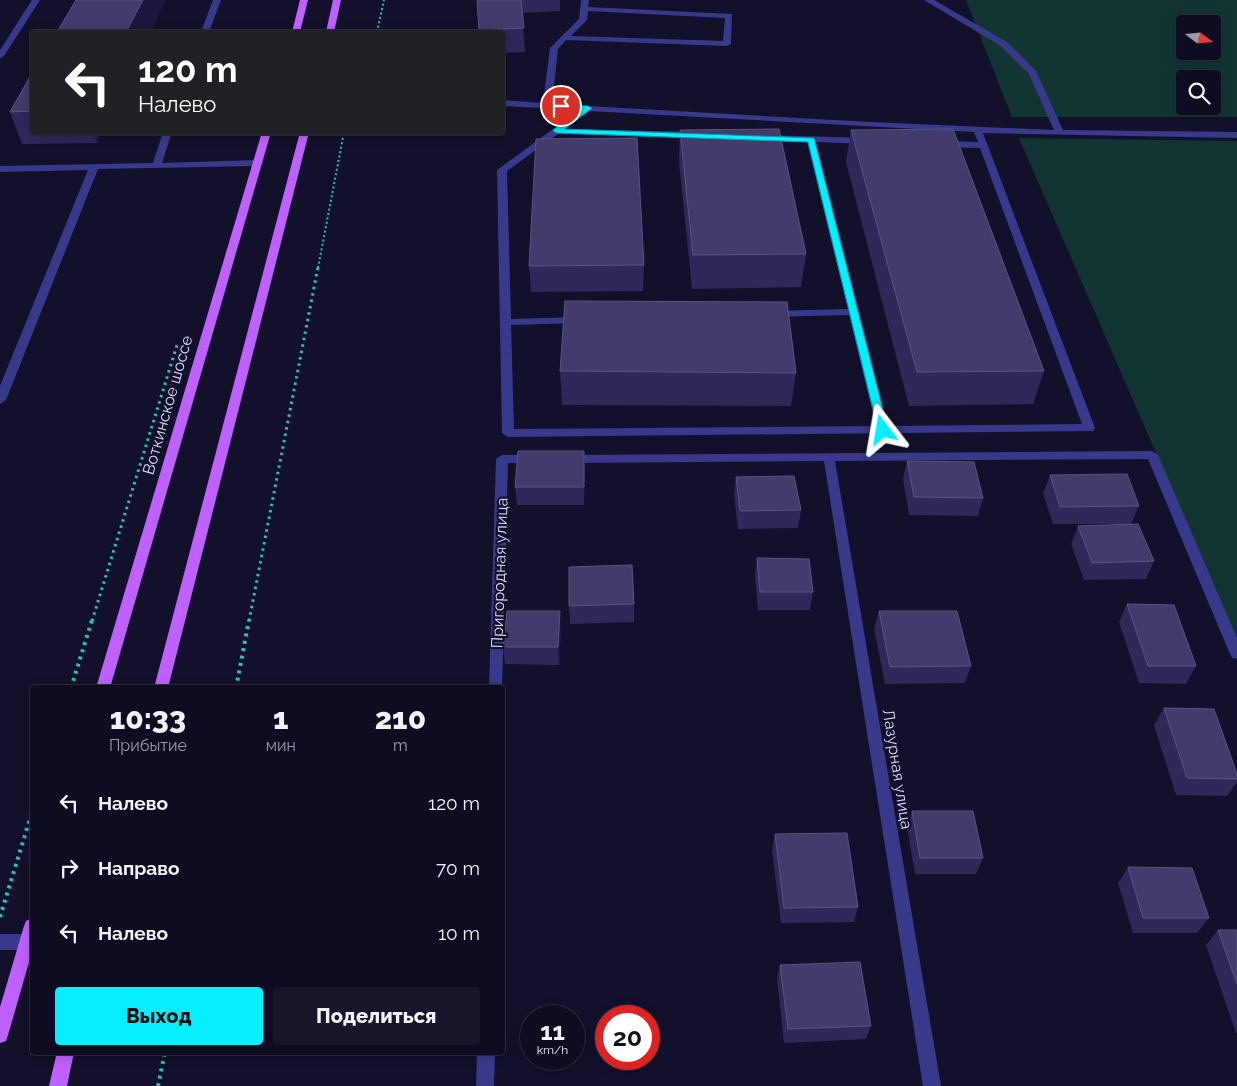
<!DOCTYPE html>
<html lang="ru">
<meta charset="utf-8">
<style>
:root{--surface:#0e0c20;--page:#171529;--text:#f1f3f6;--muted:#9b9ba5;--line:#2e2c3e;--accent:#06eeff}
body{margin:0;font-family:Raleway,sans-serif;background:var(--page);color:var(--text);height:100vh;display:flex;flex-direction:column;font-size:19px;white-space:nowrap}
*{box-sizing:border-box;margin:0}
p{font-size:16px;color:var(--muted)}
.icon{flex:none;width:28px;height:28px;fill:none;stroke:currentColor;stroke-width:2;stroke-linecap:round;stroke-linejoin:round}
.map{position:relative;flex:1;overflow:hidden}
.sheet{position:absolute;left:30px;top:685px;width:475px;height:370px;display:flex;flex-direction:column;background:var(--surface);border-radius:5px;box-shadow:0 2px 12px #0003,0 0 0 1px var(--line)}
.sheet>*{flex:none}
.banner{position:absolute;left:30px;top:30px;width:475px;height:105px;border-radius:5px;box-shadow:0 2px 12px #0003,0 0 0 1px var(--line);background:#202124;color:#fff;overflow:hidden}
.needle{width:32px;rotate:106deg}
.fabs{position:absolute;left:1176px;top:15px;display:grid;gap:10px}
.fabs a{display:grid;place-items:center;width:45px;height:45px;border-radius:5px;background:var(--surface);box-shadow:0 2px 12px #0003,0 0 0 1px var(--line);font-size:25px}
.speed{position:absolute;left:520px;top:1005px;display:flex;gap:10px;font-size:25px;font-weight:700;text-align:center}
.speed>*{display:grid;place-content:center;width:65px;height:65px;border-radius:50%;background:var(--surface);box-shadow:0 2px 12px #0003,0 0 0 1px var(--line);line-height:1}
.speed small{font-size:12px;font-weight:400}
.speed .limit{border:8px solid #d22;background:#fff;color:#111}
.pin{position:absolute;display:grid;place-items:center;width:42px;height:42px;color:#fff;margin:-21px;border:2px solid #fff;border-radius:50%;box-shadow:0 1px 5px #0007}
.me{position:absolute;width:55px;margin:-28px;rotate:346deg;stroke-linejoin:round;filter:drop-shadow(0 0 4px #0008)}
.turn{display:flex;align-items:center;gap:18px;height:105px;padding:0 25px;font-size:22px}
.turn .icon{width:65px;height:65px;stroke-width:2.5}
.turn b{display:block;font-size:35px;line-height:42px}
.eta{display:flex;justify-content:space-evenly;align-items:center;height:85px;text-align:center}
.eta b{font-size:30px;font-weight:800;line-height:35px}
.cta{display:flex;gap:10px;margin-top:auto;padding:10px 25px}
.cta a{flex:1;height:58px;border-radius:5px;background:var(--accent);color:#111;font-size:20px;font-weight:800;line-height:58px;text-align:center}
.cta a+a{background:var(--page);color:var(--text)}
ul{padding:0;list-style:none}
li{display:flex;align-items:center;gap:15px;height:65px;padding:0 25px}
li div{flex:1}
li b{display:block;font-size:19px}
li em{font-style:normal}
.map>svg:first-child{display:block}
</style>
<div class="map">
<svg width="1237" height="1086" viewBox="0 0 1237 1086">
<rect width="100%" height="100%" fill="#13102b"/>
<path fill="#123533" fill-rule="evenodd" d="M966,0H1237V117H1012ZM1185,24H1212V51H1185ZM1185,79H1212V106H1185Z
M1019,138L1237,141V639Z"/>
<g fill="none" stroke-linecap="round" stroke-linejoin="round">
<path stroke="#2ac2b4" stroke-width="2" stroke-dasharray="2 2.5" stroke-linecap="butt" d="M377,32L384,0
M318,268L344,132"/>
<path stroke="#2ac2b4" stroke-width="3" stroke-dasharray="2.5 4" stroke-linecap="butt" d="M92,621L177,345
M249,621L318,267"/>
<path stroke="#2ac2b4" stroke-width="4" stroke-dasharray="3 4.5" stroke-linecap="butt" d="M71,688L92,620
M236,688L249,620
M0,917L32,812
M158,1086L165,1052"/>
<path fill="#39398c" fill-rule="evenodd" d="M32,0H40L4,56L0,58V50Z
M213,0H221L209,32H201Z
M581,0H589L588,7L732,14L731,44L727,46L566,40L558,49L552,104L870,122L1054,130L1029,74L1001,46L924,0H934L1007,42L1036,71L1063,130L1237,132V138L983,133L1095,428L1093,431L508,437L502,433L497,170L579,110L502,106V100L543,103L550,48L579,19ZM588,11L725,18L723,41L571,36L587,20ZM589,111L974,132L978,142L941,141L937,144L941,147L980,148L1082,424L888,426L816,142L866,144L870,141L866,138L764,135L760,138L761,140L807,142L848,309L771,311L766,314L771,317L849,315L876,426L514,429L511,325L579,323L584,320L579,317L511,319L507,171L558,134L697,138L701,135L697,132L565,129Z
M163,132H172L162,163L258,160L263,163L258,166L98,169L6,400L0,404V386L88,170L0,172V166L153,163Z
M1152,451L1158,455L1237,638V659L1232,658L1230,654L1148,459L835,461L941,1086H923L824,461L568,463L562,459L568,455Z
M502,455H533L539,459L533,463H508L502,689L489,688L496,459Z
M0,934H28L32,936V948L28,950H0Z
M477,1052H495L494,1086H476Z"/>
<path fill="#bf61ff" fill-rule="evenodd" d="M300,0H308L300,32H292Z
M333,0H341L334,32H326Z
M262,132H271L110,688H96Z
M300,132H309L168,688H154Z
M32,918V952L8,1035L6,1041L0,1043V1007L24,926L26,921Z
M57,1052H74L67,1086H49Z"/>
</g>
<path fill="#302859" d="M477,0H560V11L522,13L525,52L502,53V32H479Z
M32,73V132H102L97,143L22,144L10,112Z
M680,130L806,254L801,287L692,289L679,162Z
M851,130L1044,371L1033,404L909,406L846,162Z
M644,265L643,291L531,292L529,266Z
M560,371L796,373L791,406L562,405Z
M907,461L983,498L978,516L909,515L903,479Z
M585,469L584,505H517L515,487Z
M1050,475L1139,506L1131,524H1053L1043,493Z
M736,477L801,510L798,528L738,529L734,495Z
M1078,526L1154,561L1146,579L1084,580L1071,544Z
M757,558L813,592L810,610H758L755,576Z
M634,604V622L570,624L569,606Z
M1127,604L1196,666L1186,684L1139,683L1119,622Z
M879,611L971,666L965,683L885,684L874,629Z
M561,629L559,665L505,664L503,647Z
M1164,708L1237,774V782L1227,796L1176,795L1154,725Z
M912,811L983,858L976,874H915L907,827Z
M775,834L858,907L854,922L781,923L772,850Z
M1128,867L1209,918L1197,933H1133L1118,883Z
M1218,930H1237V1033H1236L1206,945Z
M780,965L871,1026L866,1039L784,1043L777,979Z"/>
<path fill="#1d173f" d="M143,0H166L151,32H126Z
M94,132H102L97,143Z
M584,451L585,469L584,505Z
M560,611L561,629L559,665L558,647Z"/>
<path fill="#433b6b" stroke="#5b5482" d="M76,0H143L126,32H57Z
M477,0H521L524,28L479,30Z
M32,73V111L10,112Z
M779,129L806,254L693,255L680,130Z
M953,129L1044,371L917,372L851,130Z
M637,138L644,265L529,266L536,139Z
M565,301L787,302L796,373L560,371Z
M518,451H584V487H515Z
M907,461L974,462L983,498L914,497Z
M1127,474L1139,506L1060,507L1050,475Z
M794,476L801,510L740,511L736,477Z
M1138,524L1154,561L1092,563L1078,526Z
M757,558L809,559L813,592H760Z
M632,565L634,604L569,606V567Z
M1127,604L1174,605L1196,666H1148Z
M507,611H560L558,647H503Z
M879,611H957L971,666L890,667Z
M1164,708L1214,709L1237,774V779L1187,778Z
M912,811H973L983,858H920Z
M847,833L858,907L784,908L775,834Z
M1128,867L1192,868L1209,918H1143Z
M1218,930H1237V984Z
M860,962L871,1026L788,1029L780,965Z"/>
<path fill="#06eeff" stroke="#049ba6" d="M561,104L588,106L592,108L565,129L814,138L888,430L886,432L883,433L878,430L808,142L557,133L553,131L554,129L580,110L558,108V105Z"/>
<g text-anchor="middle" stroke-width="4.5" stroke-linejoin="round" paint-order="stroke">
<g font-size="16" fill="#dddaff" stroke="#13102b">
<text transform="translate(167 405) rotate(-74)" y="6">Воткинское шоссе</text>
<text transform="translate(499 573) rotate(-88)" y="6">Пригородная улица</text>
<text transform="translate(898 769) rotate(81)" y="6">Лазурная улица</text>
</g>
</g>
</svg>
<div class="fabs">
<a><svg class="needle" viewBox="-14 -14 28 28"><path d="M0-13l5 13h-10z" fill="#e53935"/><path d="M0 13l5-13h-10z" fill="#9b9ba5"/></svg></a>
<a><svg class="icon" aria-label="search" viewBox="0 0 24 24"><circle cx="10" cy="10" r="6"/><path d="M15 15l6 6"/></svg></a>
</div>
<div class="speed"><div>11<small>km/h</small></div><div class="limit">20</div></div>
<div class="pin" style="left:561px;top:106px;background:#d93025"><svg class="icon" aria-label="arrive" viewBox="0 0 24 24"><path d="M6 21V4h12l-3 4 3 4H6"/></svg></div>
<svg class="me" style="left:883px;top:430px" viewBox="-20 -20 40 40"><path d="M0-17L14 15 0 8-14 15z" fill="#06eeff" stroke="#fff" stroke-width="4"/></svg>
<div class="banner">
<div class="turn"><svg class="icon" aria-label="left" viewBox="0 0 24 24"><path d="M17 20v-9H6M10 6l-5 5 5 5"/></svg><div><b>120 m</b>Налево</div></div>
</div>
<section class="sheet">
<div class="eta">
<div><b>10:33</b><p>Прибытие</p></div>
<div><b>1</b><p>мин</p></div>
<div><b>210</b><p>m</p></div>
</div>
<ul>
<li><svg class="icon" aria-label="left" viewBox="0 0 24 24"><path d="M17 20v-9H6M10 6l-5 5 5 5"/></svg><div><b>Налево</b></div><em>120 m</em></li>
<li><svg class="icon" aria-label="right" viewBox="0 0 24 24"><path d="M7 20v-9h11M14 6l5 5-5 5"/></svg><div><b>Направо</b></div><em>70 m</em></li>
<li><svg class="icon" aria-label="left" viewBox="0 0 24 24"><path d="M17 20v-9H6M10 6l-5 5 5 5"/></svg><div><b>Налево</b></div><em>10 m</em></li>
</ul>
<div class="cta"><a>Выход</a><a>Поделиться</a></div>
</section>
</div>
